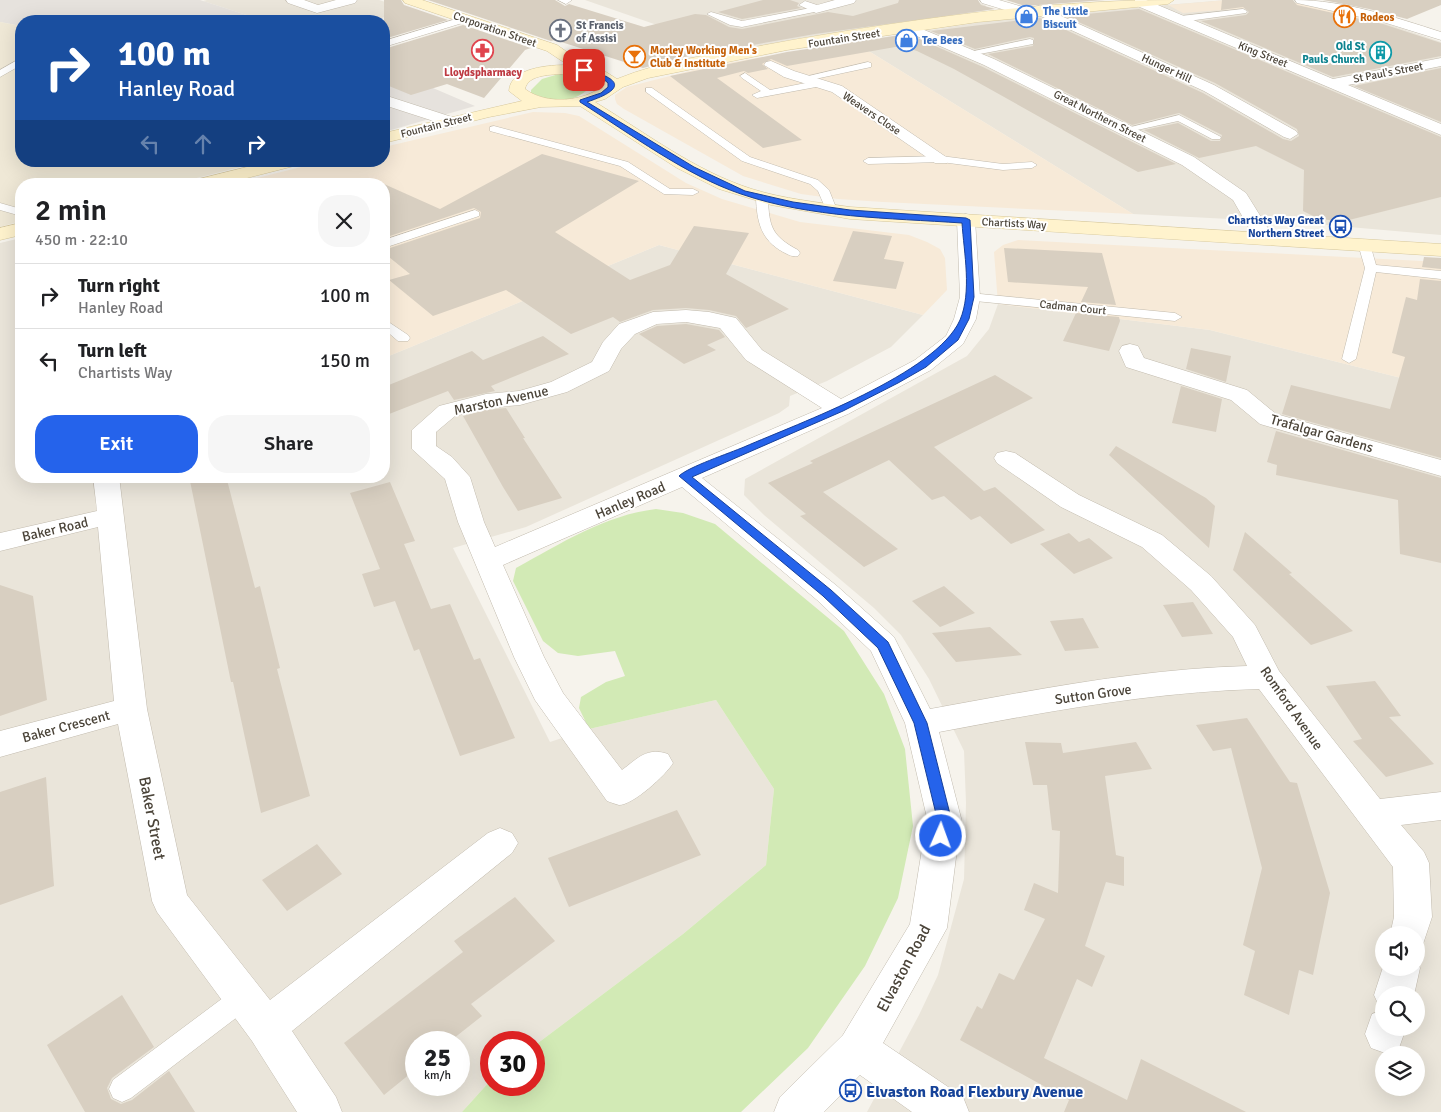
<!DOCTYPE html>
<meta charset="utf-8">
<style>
:root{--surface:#fff;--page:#f6f6f6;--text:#202124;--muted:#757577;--line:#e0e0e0;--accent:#2563eb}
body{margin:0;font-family:Signika,sans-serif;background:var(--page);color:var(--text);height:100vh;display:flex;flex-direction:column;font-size:19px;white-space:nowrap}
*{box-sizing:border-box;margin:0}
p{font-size:16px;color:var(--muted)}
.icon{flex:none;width:28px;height:28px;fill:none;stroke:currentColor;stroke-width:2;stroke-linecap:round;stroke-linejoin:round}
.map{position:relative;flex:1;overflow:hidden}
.sheet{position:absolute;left:15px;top:178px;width:375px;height:305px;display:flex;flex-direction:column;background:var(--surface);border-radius:20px;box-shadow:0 5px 20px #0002}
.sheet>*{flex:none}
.banner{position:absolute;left:15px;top:15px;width:375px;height:152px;border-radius:20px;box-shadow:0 5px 20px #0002;background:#1a4fa0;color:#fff;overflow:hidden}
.controls{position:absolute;left:1375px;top:926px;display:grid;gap:10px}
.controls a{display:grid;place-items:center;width:50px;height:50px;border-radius:50%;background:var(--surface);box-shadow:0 5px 20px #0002;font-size:25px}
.speed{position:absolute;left:405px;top:1031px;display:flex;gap:10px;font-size:25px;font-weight:700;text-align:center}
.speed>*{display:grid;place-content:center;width:65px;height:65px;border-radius:50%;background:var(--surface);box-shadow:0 5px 20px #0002;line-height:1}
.speed small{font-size:12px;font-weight:400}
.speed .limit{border:8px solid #d22;background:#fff;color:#111}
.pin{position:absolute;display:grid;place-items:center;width:42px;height:42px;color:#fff;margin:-21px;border-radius:10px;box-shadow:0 2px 8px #0006}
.me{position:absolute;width:55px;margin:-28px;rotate:2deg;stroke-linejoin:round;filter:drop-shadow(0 0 4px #0008)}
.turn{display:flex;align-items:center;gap:18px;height:105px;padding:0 20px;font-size:22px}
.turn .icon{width:65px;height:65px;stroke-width:2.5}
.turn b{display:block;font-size:35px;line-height:42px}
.lanes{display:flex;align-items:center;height:48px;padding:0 20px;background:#0003;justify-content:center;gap:25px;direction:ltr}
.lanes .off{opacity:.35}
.round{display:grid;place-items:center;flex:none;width:52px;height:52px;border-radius:20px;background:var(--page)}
.head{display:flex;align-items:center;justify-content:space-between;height:85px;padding:0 20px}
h1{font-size:30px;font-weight:600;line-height:38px}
.button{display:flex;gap:10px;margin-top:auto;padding:10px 20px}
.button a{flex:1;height:58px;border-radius:20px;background:var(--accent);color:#fff;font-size:20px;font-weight:600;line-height:58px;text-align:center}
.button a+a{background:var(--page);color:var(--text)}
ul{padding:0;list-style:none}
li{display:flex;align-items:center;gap:15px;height:65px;padding:0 20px;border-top:1px solid var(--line)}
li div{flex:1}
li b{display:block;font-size:19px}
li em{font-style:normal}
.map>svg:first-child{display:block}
</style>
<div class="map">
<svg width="1441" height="1112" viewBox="0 0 1441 1112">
<rect width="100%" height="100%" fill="#f6f3ec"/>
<path fill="#eae5da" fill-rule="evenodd" d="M207,0H379L410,10L371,21H265L203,1Z
M585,0H970L985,5L988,10L729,50Z
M1227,0H1283L1385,23L1441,42V235L1303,223L1133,214L854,42L1007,18Z
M21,238V476H384V358L659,245L923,315L891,347L827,381L790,396L789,406L779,413L526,527L453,548L550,742L589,729L716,700L774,789L766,865L683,934L534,1046V1042H491V1080L462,1112H0V243ZM416,1042H459V1085H416Z
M998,304L1210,330L1441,388V1112H867L919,1015L938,975L964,879L966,803L964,751L929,679L901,635L874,608L764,515L744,495L745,479L967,356L989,329ZM1384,935H1416V968H1384ZM1384,995H1416V1028H1384ZM1384,1055H1416V1088H1384Z"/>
<path fill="#f7ead8" d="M1227,0H1282L1385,23L1358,26L1260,7L1183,13L1168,5Z
M854,42L1133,214L883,202L838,199L801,194L743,176L624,109L617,104L615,99V95L627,87L709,66Z
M533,112L565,113L579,116L686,183L722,199L800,222L909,235L927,242L940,249L945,258L947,290L923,315L659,245L384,358V184H233L325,161H384V147Z
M1018,240L1441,262V388L1210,330L998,304L994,252L1003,245Z"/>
<path fill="#e6e2dd" d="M0,0H200L265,21H21V26L0,22Z
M384,67L475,106L384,132Z"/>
<path fill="#efe8d6" d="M0,22L21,26V161H264L173,184H21V221L0,227Z"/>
<path fill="#d2eab5" d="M562,73C573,74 590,71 595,83C575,104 557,104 531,93V90L542,79Z
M656,509L683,513L715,524L844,631L884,694L905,749L913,826L898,898L865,966L808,1048L741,1112H462L491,1080V1085H534V1046L683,934L766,865L774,789L716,700L589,729L579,708L581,697L606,682L625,676L615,651L578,656L558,653L543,641L513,581L516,568C560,544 605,515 656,509Z"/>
<path fill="#d8cfc1" d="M384,0H401L404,5L448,20L384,39Z
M428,0H555L565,6L569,4L644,27L695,14L706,15L729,27L742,29L828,12L853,16L898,3L899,0H978L981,5L995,9L815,34L689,56L643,68L555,40L551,41Z
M763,0H790L799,3L797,6L801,8L742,19L718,12Z
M1006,0H1105L1025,6Z
M1222,0H1293L1297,5L1383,24L1441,43V56L1333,77L1201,21L1246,15L1249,12L1243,7L1221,10Z
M1323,0H1441V5L1407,19L1369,9Z
M1139,9L1441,137V197L1341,222L1317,218L1303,211L1304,170L1256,146L1199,158L1144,130L1178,123L1211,141H1220L1222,135L1179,113L1132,125L988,54L1033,46L1034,38L1030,37L975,49L931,31L1040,18L1203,93L1283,139L1291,141L1299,136L1297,129L1215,83L1065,16Z
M463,25L531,48L525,50L484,98L447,84L411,95L384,84V49Z
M908,34L983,67L1176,164L1138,172L954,69L917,51L901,46L787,66L771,59L762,64L768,69L748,73L744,71L717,78L802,140L763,148L670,76L787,52Z
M1441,68V122L1354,86Z
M542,154L639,181L555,232L630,280L670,265L694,226L749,233L726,274L789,309L746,328L736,316L709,310L686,308L653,310L620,322L613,317L571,334L506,290L433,316L389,280L410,274L384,253V250L480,218L481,212L474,208L384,238V184L440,209Z
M853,231L892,236L884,259L904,262L896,289L833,281Z
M1004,248L1102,253L1116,305L1081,302L1088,287L1008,282Z
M1424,257L1441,258V269L1422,267Z
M1420,279L1441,281V458L1282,414L1291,385L1390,409L1405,357L1392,353L1406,297L1417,300Z
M1076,313L1119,317L1120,321L1109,351L1063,341Z
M686,324L719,330L725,337L707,345L716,350L684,364L639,334L657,326Z
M543,336L569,354L491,386L495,391L454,400L448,391L384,416V387L472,351L483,360Z
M1191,348L1231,356L1226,382L1186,369Z
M995,375L1033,398L934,447L984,491L995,487L1045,530L1011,544L980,516L971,520L944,496L932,500L889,460L823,492L898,549L864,567L800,516L806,514L768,483L813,463L810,461Z
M1181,386L1222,399L1216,432L1172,423Z
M506,408L525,438H523L562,498L518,511L503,487L463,416L486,410Z
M1276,431L1441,478V563L1400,554L1398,500L1276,475L1277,465L1267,462Z
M1116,446L1206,498L1215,506L1209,548L1109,455Z
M189,476H226L255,588L260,586L280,668L277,669L310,796L261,813L233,682H231Z
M390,482L415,541L404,544L431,609L450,604L474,660L480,658L515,738L460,756L419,649L414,651L395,601L374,607L362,574L380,569L350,493Z
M1245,532L1292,573L1289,574L1353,631L1311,645L1233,570Z
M1069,533L1079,542L1089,538L1113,558L1074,574L1040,544Z
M0,585L33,596L47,700L0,716Z
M944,586L975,613L940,627L912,601Z
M1193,602L1213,634L1182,637L1163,605Z
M1083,618L1099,648L1065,651L1050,621Z
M990,627L1022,655L956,662L932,633Z
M1375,681L1401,716L1389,717L1434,764L1386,777L1353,741L1362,739L1326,686Z
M1247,718L1290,782L1297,783L1330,893L1313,975L1299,970L1289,1015L1244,995L1255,951L1243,945L1262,868L1231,748L1213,751L1196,725Z
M1025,742L1061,743L1063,753L1136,742L1152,769L1105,776L1116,855L1124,857V886L1106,882L1085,946L1105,956L1092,987L1077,979L1044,1058L1127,1100L1141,1059L1246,1112H1064L1069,1100L960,1040L977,1006L982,1009L999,973L1014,980L1045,919L1024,910L1034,883L1058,893L1060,831L1052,830L1047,785H1033Z
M46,777L54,886L0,905V792Z
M677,810L701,855L569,907L548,858Z
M317,844L342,874L287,911L262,880Z
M515,897L555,941L471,1004L482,1016L449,1042H416V1069L384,1095L344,1043L463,952L454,941Z
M122,995L154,1047L112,1078L107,1088L111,1099L121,1104L132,1100L169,1071L195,1112H85L47,1045Z"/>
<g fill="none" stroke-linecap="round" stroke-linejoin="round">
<defs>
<path id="service" d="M816,7L820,9L819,11L742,27L730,25L707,14L711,12L742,21Z
M1243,9L1247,11L1246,13L1181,22L1177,19L1181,16Z
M466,16L470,19L469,21L384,47V41Z
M1030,39L1033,40V44L969,56L965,53Z
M21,58V65L0,77V70Z
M868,62L871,63V67L801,82L796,79Z
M745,73L770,90L816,81L821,84L816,87L757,98L752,95L761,91L742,78L740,76Z
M646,88H652L750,157L818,180L829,190L837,210L835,212H827L818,191L810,184L742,161L646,92Z
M1179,115L1221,137L1220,139H1212L1178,121L1128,132L1123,129Z
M494,126L628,162L670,189H693L699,192L693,195L664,194L620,166L490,131V127Z
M941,156L1003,164L1032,162L1037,165L1032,168L1003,170L941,162L868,164L863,161L868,158Z
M235,172L253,184H240L229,175Z
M762,195L768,198C769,227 772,236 798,250L800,253L798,256C792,257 789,255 783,252C761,240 757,222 756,198Z
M0,203L21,209V216L0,210Z
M475,210L479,212V216L384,248V240Z
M1364,240L1370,244L1376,265L1441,271V279L1376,272L1356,359L1349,363L1342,359L1365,268L1358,244Z
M970,293L1175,313L1182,317L1175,321L965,300L963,297L965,294Z
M384,319L408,335L410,338L408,341H398L384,329Z
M244,985L253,989L256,997L253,1005L131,1098L122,1102L113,1098L109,1089L113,1080L235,989Z"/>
<path id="minor" d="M286,0H304L318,5L336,0H357L355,3L317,13L288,3Z
M558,0H572L566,4Z
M835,0H856L854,3L816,13L799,5L805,1L817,5Z
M980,0H999L1030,9L1032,12L1025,16L982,3Z
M1135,0H1146L1333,79L1441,58V66L1348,85L1441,124V135L1135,5Z
M1039,6L1214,85L1296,131L1298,134L1290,139L1284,137L1204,91L1034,13L1033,10L1034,7Z
M910,24L994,59L1194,157L1246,193L1274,238L1271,242H1257L1233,200L1182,165L984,65L905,31L903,28Z
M771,61L794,71L842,86L949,159L947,163H935L832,92L784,77L764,65L766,62Z
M384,95L458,119L460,122L452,127L384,105Z
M966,214L973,216L975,220L980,297L976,319L963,344L931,370L848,414L702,478L837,586L894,637L930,709C1035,690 1140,669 1247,666L1233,637L1191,590L1142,547L1061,507L997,463L994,458L997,453L1006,451L1015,453L1079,495L1162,535L1211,576L1255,625L1279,671L1380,799L1441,792V820L1401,825L1424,852L1429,863L1432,917L1422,947L1416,949V935H1390L1394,917L1393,867L1259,689C1151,692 1045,712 939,732L961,818L947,928L883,1043L963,1097L969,1112H912L860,1075L824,1112H774L780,1097L843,1035L910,924L927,818L905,723L871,651L817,600L682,487L503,565L544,657L563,693L622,770C638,758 647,747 668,754L673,763C666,775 633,805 619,805C615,804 610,802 607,801L535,700L514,657L458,522L445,479L412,449V430L439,406L486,394L519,391L551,382L592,362L603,342L619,324L653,312L686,310L709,312L736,318L762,350L841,399L915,360L946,336L954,319L960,297L957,220L959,216ZM686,322L720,328L746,360L822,408L495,547L484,522L470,477L452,457L436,446V432L455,416L486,408L520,405L567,392L609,371L621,349L635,334L657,324Z
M1130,344L1138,346L1144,358L1247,390L1276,414L1441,460V476L1260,424L1231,400L1126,367L1119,351L1122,346Z
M93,476H119L147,709L187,895L270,1000L488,833L500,828L512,833L518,843L512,853L292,1031L336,1097L342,1112H297L252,1041L157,912L152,901L118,724L0,757V731L114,701L98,527L0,551V533L97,511Z
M1416,959L1420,968L1414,995H1384V1009L1380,1008L1374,995L1384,964V968H1416Z
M1384,1010V1028H1406L1399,1048L1385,1053L1371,1048L1365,1034L1372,1014Z"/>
<path id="tertiary" d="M1295,0C1344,0 1394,17 1441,32V40L1383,22L1297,3Z"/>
<path id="secondary" d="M403,0H422L557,45L590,68L606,72L617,79C663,60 716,54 765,45C899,21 1038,0 1174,0L1168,4L978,22L787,50L648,78L623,87L605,99L595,102C646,133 695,171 752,189C784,199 817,202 850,207L1441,244V256L850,219L771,205L719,189L677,168L580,106L541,107L489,117L384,143V133L522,101L509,91C510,67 551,65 568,65L547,51L405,3ZM561,74L588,76L603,81V86C583,102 546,105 525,89C528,75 548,75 561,74Z
M271,161H300L298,165L223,184H192L195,180Z
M21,223V235L0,240V228Z"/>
</defs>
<use href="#service" stroke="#c2bbae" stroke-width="1"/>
<use href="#minor" stroke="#c2bbae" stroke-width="1"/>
<use href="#tertiary" stroke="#c2bbae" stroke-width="1"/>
<use href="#secondary" stroke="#d6c79b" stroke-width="1"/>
<use href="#service" fill="#fff" fill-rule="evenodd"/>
<use href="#minor" fill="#fff" fill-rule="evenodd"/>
<use href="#tertiary" fill="#fff" fill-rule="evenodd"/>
<use href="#secondary" fill="#fff3cd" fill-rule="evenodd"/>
</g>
<path fill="#2563eb" stroke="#184099" d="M584,69C619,78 629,88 587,102L694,167L745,191L793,202L850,210L966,218L970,220L974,297L969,319L958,340L926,367L898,383L843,411L692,477L831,590L888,642L927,723L951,818L946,841L941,842L936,841L934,836L937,818L914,723L878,648L823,596L679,476C688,467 730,453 744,447C799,423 936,374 960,320C972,292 964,253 962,223C889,218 811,218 741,194C687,176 629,133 580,102V100L601,93L608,87V83L601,77L581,72Z"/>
<defs>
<symbol id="shop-ring" viewBox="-11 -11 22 22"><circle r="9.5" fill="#fff" stroke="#3f7fe0" stroke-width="1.5"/><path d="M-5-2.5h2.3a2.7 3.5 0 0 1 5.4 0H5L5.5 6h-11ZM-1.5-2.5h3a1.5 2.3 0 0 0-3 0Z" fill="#3f7fe0"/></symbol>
<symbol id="restaurant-ring" viewBox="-11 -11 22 22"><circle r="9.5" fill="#fff" stroke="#e8710a" stroke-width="1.5"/><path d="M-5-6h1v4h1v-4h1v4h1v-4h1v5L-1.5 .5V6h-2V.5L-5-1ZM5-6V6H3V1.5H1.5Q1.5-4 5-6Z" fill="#e8710a"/></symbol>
<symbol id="church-ring" viewBox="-11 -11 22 22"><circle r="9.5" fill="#fff" stroke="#6b7280" stroke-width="1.5"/><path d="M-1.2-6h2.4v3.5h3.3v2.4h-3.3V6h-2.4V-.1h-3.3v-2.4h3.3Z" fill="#6b7280"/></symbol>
<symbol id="pharmacy-ring" viewBox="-11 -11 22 22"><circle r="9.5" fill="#fff" stroke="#e0444e" stroke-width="1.5"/><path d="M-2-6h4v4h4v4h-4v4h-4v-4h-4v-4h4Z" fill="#e0444e"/></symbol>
<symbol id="building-ring" viewBox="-11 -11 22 22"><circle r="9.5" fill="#fff" stroke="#0f9aa8" stroke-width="1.5"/><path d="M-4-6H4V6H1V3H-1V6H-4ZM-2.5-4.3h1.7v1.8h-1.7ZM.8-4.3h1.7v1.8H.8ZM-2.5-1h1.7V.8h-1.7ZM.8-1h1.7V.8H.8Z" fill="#0f9aa8"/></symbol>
<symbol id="bar-ring" viewBox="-11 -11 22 22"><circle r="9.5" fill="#fff" stroke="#e8710a" stroke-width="1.5"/><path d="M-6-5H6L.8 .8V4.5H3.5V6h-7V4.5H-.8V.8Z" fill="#e8710a"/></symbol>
<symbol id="bus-ring" viewBox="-11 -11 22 22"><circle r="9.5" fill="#fff" stroke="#1a4fb4" stroke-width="1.5"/><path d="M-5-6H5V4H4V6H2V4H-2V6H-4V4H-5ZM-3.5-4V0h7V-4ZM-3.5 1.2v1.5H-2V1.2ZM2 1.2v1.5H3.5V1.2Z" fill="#1a4fb4"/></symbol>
</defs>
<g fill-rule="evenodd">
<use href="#shop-ring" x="1014" y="4" width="25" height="25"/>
<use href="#restaurant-ring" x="1332" y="4" width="25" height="25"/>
<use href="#church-ring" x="548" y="18" width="25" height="25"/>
<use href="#shop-ring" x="894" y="28" width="25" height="25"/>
<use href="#pharmacy-ring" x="470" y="38" width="25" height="25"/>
<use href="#building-ring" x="1368" y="40" width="25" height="25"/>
<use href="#bar-ring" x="622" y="44" width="25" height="25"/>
<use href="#bus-ring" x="1328" y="214" width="25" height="25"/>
<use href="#bus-ring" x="838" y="1078" width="25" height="25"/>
</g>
<g text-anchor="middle" stroke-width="4" stroke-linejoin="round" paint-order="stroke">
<g font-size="11" font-weight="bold" fill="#366cbe" stroke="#fff" text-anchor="start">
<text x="1043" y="15">The Little<tspan x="1043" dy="13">Biscuit</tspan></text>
<text x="922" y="44">Tee Bees</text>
</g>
<g font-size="11" font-weight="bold" fill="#c56008" stroke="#fff" text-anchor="start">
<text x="1360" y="21">Rodeos</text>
<text x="650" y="54">Morley Working Men's<tspan x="650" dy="13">Club &amp; Institute</tspan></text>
</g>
<g font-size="11" font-weight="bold" fill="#5b616d" stroke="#fff" text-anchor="start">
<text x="576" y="29">St Francis<tspan x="576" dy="13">of Assisi</tspan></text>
</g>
<g font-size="11" fill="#4b4439" stroke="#fff">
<text transform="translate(495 29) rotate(19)" y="4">Corporation Street</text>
<text transform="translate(844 38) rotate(-9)" y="4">Fountain Street</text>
<text transform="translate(1263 54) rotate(22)" y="4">King Street</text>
<text transform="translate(1167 68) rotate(25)" y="4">Hunger Hill</text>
<text transform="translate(1388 72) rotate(-11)" y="4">St Paul's Street</text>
<text transform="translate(872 113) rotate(34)" y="4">Weavers Close</text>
<text transform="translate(1100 116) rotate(27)" y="4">Great Northern Street</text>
<text transform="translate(436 125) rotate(-14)" y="4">Fountain Street</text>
<text transform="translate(1014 223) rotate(3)" y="4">Chartists Way</text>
<text transform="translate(1073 307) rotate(6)" y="4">Cadman Court</text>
</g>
<g font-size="11" font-weight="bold" fill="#0d838f" stroke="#fff" text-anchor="end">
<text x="1365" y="50">Old St<tspan x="1365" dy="13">Pauls Church</tspan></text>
</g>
<g font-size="11" font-weight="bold" fill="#be3a42" stroke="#fff">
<text x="483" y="76">Lloydspharmacy</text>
</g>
<g font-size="11" font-weight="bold" fill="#164399" stroke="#fff" text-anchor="end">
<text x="1324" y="224">Chartists Way Great<tspan x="1324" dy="13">Northern Street</tspan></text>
</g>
<g font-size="14" fill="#4b4439" stroke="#fff">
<text transform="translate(501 400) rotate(-12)" y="5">Marston Avenue</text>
<text transform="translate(1322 433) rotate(16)" y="5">Trafalgar Gardens</text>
<text transform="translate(630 500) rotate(-23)" y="5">Hanley Road</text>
<text transform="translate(55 529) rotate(-13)" y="5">Baker Road</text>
<text transform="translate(1093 694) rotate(-8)" y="5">Sutton Grove</text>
<text transform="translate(1292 708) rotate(55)" y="5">Romford Avenue</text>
<text transform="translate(66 726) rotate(-15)" y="5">Baker Crescent</text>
</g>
<g font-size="16" fill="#4b4439" stroke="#fff">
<text transform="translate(153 818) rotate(79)" y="6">Baker Street</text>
<text transform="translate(903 968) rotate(-62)" y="6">Elvaston Road</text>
</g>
<g font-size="16" font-weight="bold" fill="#164399" stroke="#fff" text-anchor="start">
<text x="866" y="1097">Elvaston Road Flexbury Avenue</text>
</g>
</g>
</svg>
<div class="controls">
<a><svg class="icon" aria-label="sound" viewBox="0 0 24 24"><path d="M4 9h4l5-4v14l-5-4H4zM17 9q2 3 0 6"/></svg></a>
<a><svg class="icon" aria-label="search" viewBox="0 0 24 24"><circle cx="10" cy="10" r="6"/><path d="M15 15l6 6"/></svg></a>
<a><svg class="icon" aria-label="layers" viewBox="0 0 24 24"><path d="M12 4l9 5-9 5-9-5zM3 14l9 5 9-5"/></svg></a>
</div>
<div class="speed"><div>25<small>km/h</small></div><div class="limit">30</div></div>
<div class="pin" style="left:584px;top:70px;background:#d93025"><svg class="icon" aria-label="arrive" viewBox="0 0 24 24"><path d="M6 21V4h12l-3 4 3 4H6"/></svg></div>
<svg class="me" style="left:941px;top:836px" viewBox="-20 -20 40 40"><circle r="17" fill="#2563eb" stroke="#fff" stroke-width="3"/><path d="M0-11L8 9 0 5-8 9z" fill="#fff"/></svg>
<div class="banner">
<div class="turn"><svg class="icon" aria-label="right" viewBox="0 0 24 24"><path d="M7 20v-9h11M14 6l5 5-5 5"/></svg><div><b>100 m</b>Hanley Road</div></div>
<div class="lanes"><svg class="icon off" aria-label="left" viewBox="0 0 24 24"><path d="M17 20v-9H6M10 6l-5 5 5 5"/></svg><svg class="icon off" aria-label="ahead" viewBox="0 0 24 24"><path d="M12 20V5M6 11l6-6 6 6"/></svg><svg class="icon" aria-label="right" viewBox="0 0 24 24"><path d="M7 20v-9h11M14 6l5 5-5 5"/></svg></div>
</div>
<section class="sheet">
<div class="head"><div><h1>2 min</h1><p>450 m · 22:10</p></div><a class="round"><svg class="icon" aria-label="close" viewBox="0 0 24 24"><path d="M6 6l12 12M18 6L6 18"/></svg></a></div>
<ul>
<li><svg class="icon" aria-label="right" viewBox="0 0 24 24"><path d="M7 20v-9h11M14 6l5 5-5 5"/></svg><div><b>Turn right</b><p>Hanley Road</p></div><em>100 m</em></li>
<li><svg class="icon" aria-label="left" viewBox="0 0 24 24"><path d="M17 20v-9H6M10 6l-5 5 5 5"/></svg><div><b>Turn left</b><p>Chartists Way</p></div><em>150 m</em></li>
</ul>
<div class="button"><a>Exit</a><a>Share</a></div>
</section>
</div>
